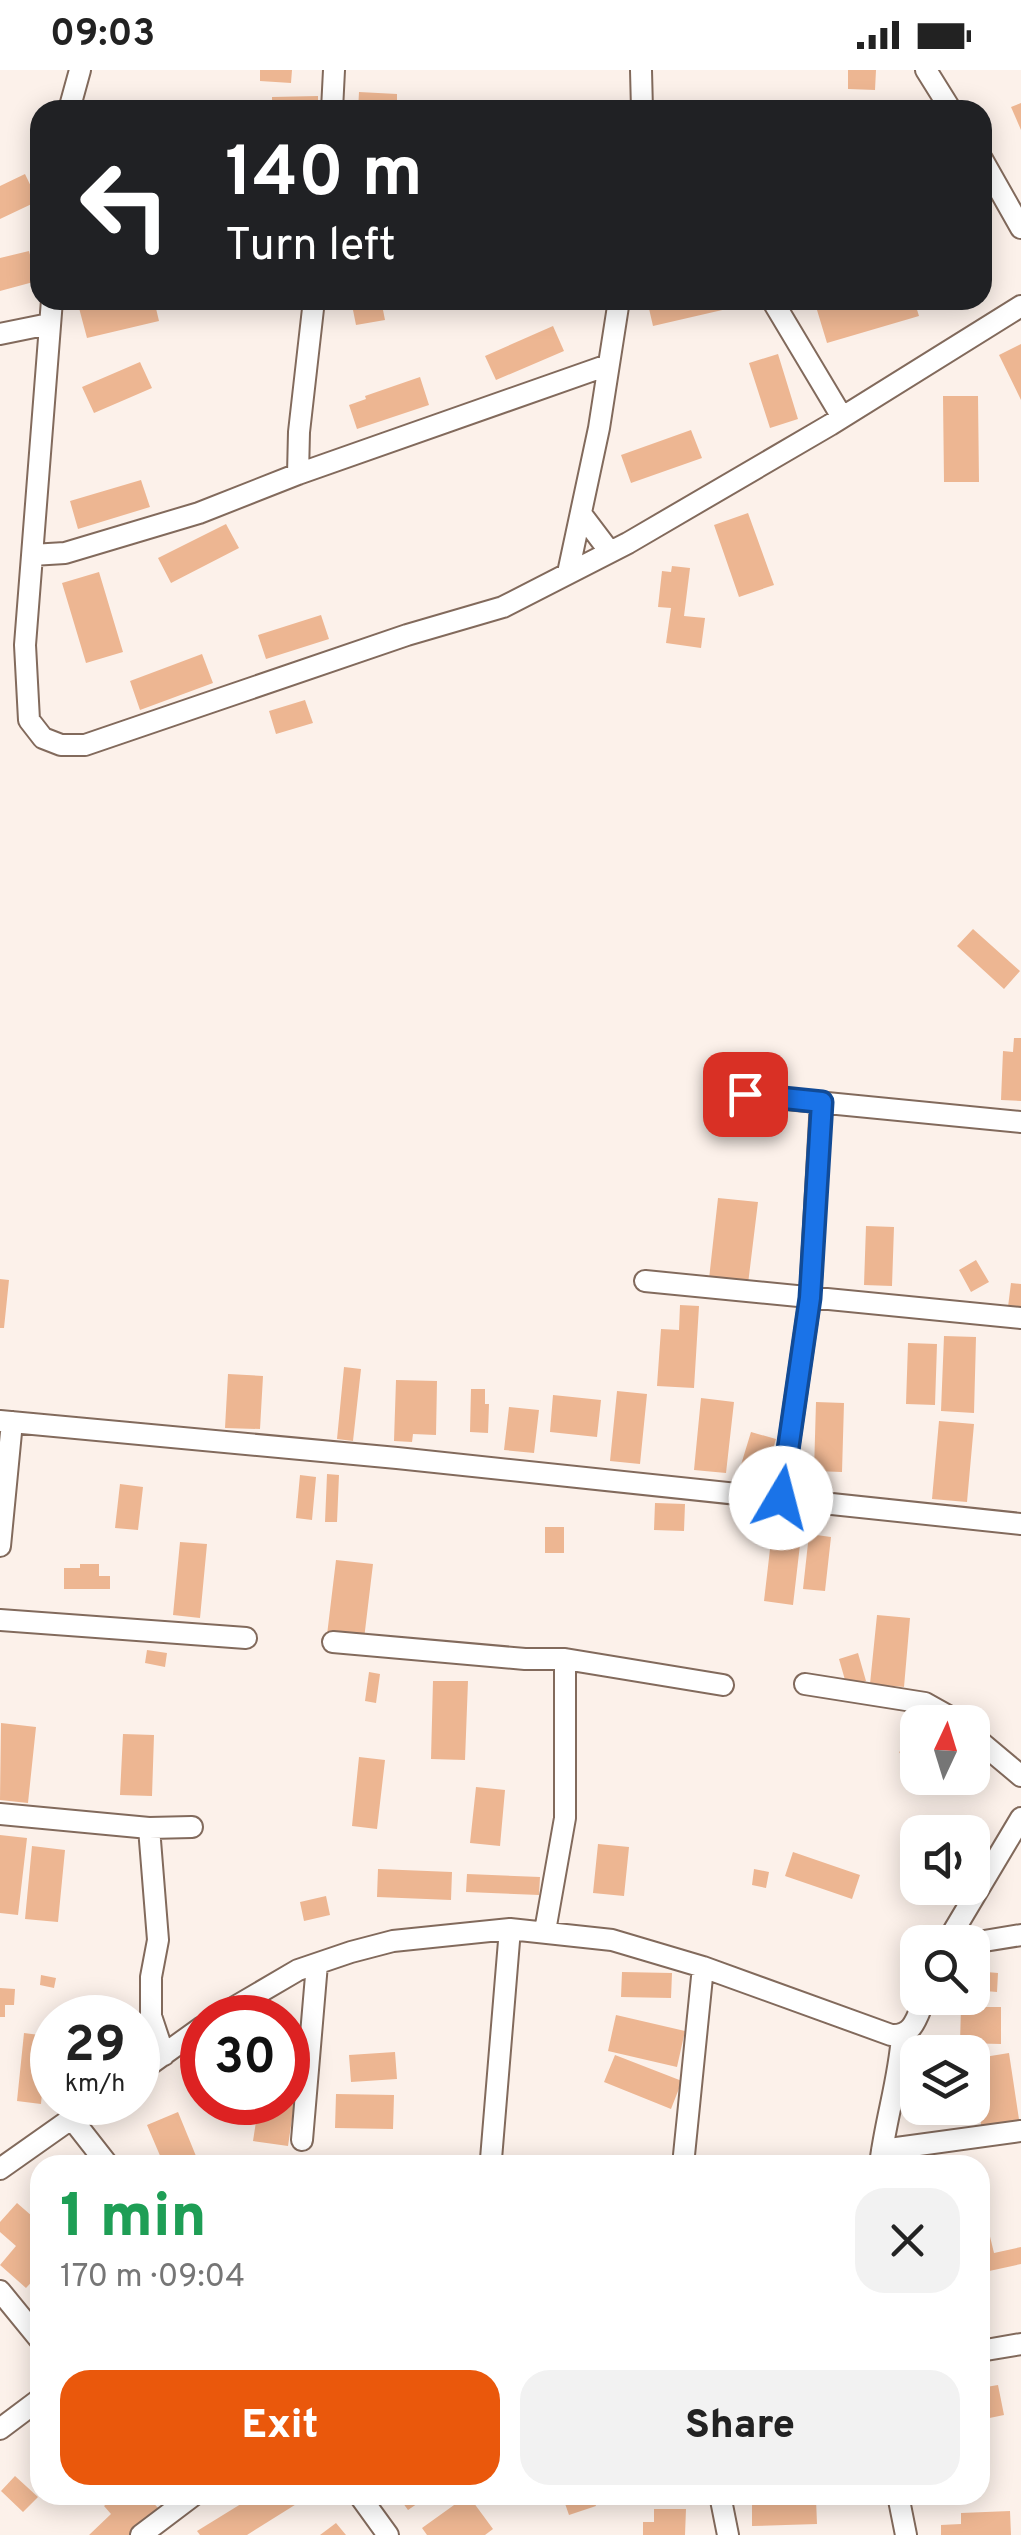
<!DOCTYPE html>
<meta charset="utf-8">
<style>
:root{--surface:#fff;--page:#f2f2f2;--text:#222;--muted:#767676;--accent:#ea580c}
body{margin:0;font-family:Overpass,sans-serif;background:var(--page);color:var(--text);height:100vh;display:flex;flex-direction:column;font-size:38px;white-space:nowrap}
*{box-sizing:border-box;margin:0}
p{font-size:32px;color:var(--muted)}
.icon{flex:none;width:55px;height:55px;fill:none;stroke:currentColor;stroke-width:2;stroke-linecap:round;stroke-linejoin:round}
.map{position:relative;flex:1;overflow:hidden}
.panel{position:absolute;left:30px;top:2085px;width:960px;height:350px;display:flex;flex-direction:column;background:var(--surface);border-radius:30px;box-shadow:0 5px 25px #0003}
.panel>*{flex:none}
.banner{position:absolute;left:30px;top:30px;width:962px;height:210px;border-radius:30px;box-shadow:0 5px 25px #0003;background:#202124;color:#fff;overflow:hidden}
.needle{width:65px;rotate:4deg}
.controls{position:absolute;left:900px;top:1635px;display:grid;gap:20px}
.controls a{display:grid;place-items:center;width:90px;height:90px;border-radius:20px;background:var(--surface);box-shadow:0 5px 25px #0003;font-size:50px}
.speed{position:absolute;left:30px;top:1925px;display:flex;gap:20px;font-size:50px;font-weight:700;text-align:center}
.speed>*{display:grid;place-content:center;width:130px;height:130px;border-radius:50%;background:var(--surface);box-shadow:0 5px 25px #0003;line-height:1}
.speed small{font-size:25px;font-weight:400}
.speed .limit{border:15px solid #d22;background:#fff;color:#111}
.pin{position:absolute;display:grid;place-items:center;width:85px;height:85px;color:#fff;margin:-42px;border-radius:20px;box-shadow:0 5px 15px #0006}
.me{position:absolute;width:110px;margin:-55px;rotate:8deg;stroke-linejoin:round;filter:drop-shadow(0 0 8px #0008)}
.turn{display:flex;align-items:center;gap:35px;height:210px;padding:0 30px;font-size:45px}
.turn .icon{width:130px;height:130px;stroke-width:2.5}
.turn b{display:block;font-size:70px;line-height:85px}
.round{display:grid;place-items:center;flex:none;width:105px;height:105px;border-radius:30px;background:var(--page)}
.overview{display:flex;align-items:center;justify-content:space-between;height:170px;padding:0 30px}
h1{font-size:60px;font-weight:800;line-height:75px;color:#1e9e55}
.primary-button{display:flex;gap:20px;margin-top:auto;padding:20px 30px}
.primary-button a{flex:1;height:115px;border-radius:30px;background:var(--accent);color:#fff;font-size:40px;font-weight:800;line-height:115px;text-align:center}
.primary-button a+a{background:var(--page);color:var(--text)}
.status{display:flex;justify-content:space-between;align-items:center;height:70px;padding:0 50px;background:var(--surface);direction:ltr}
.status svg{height:28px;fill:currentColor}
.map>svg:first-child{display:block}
</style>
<div class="status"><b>09:03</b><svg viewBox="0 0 49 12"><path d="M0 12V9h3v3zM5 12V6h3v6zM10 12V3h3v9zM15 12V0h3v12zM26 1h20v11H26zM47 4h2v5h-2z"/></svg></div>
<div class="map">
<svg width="1021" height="2465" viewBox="0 0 1021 2465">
<rect width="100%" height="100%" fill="#fcf1ea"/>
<path fill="#edb692" d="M260,0H292L291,13L260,11Z
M848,0H876L875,20L848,19Z
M359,22L397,24V40H358Z
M318,26V40H272V27Z
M1021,33V60L1011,37Z
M25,104L38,131L0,149V116Z
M29,181L37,211L0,221V188Z
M112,230H154L159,251L87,268L79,238Z
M351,230H381L385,250L356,255Z
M647,230H729L731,238L653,256Z
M850,230H914L919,246L827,273L817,240Z
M553,256L564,281L496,310L485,286Z
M1021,274V330L999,285Z
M778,284L798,349L770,358L749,293Z
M140,292L152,318L94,343L82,317Z
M420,307L429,335L357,359L349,335L366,329L365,326Z
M943,326H978L979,412H944Z
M691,360L702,388L631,413L621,385Z
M141,410L150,437L78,459L70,431Z
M748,443L774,515L739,527L714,455Z
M226,454L239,478L171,513L158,488Z
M672,496L690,498L684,546L705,548L701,578L666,573L671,538L658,537L662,501L671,502Z
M99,502L123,582L86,593L62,513Z
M321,545L329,569L266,589L258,565Z
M202,584L213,613L140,640L130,611Z
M305,630L313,653L276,664L269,641Z
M973,859L1020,901L1004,919L957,876Z
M1014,968H1021V1031L1001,1030L1003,981L1013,982Z
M718,1128L758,1132L748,1214L709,1209Z
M866,1156L894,1157L892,1216L864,1215Z
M976,1190L989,1212L971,1222L959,1200Z
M0,1209L9,1210L4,1258H0Z
M1011,1213L1021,1214V1238L1008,1237Z
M680,1235L699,1236L694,1318L657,1316L661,1259L679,1260Z
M944,1266L976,1267L974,1343L941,1341Z
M908,1273L937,1274L935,1335L906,1334Z
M344,1297L361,1299L353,1371L337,1369Z
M228,1304L263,1306L260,1359L225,1358Z
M396,1310L437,1311L436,1365L413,1364L412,1372L394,1371Z
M471,1319H485V1334H489L488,1363L470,1362Z
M617,1321L647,1324L640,1394L610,1391Z
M553,1325L601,1330L597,1367L550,1362Z
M701,1328L734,1332L726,1403L694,1400Z
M816,1332L844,1333L842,1402L814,1401Z
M509,1337L539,1340L534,1383L504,1380Z
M939,1351L974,1354L967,1432L932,1429Z
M751,1362L776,1369L765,1405L740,1398Z
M327,1404L339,1405L337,1452H325Z
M300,1405L316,1407L312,1450L296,1448Z
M120,1414L143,1417L138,1460L115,1458Z
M655,1433L685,1434L684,1461L654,1460Z
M545,1457H564V1483H545Z
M772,1462L801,1466L793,1535L764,1531Z
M809,1464L831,1467L825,1521L803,1519Z
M180,1472L207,1474L200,1548L173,1545Z
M336,1490L373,1494L364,1569L327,1565Z
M80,1494H99V1506H110V1519H64V1498H80Z
M877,1545L910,1548L904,1617L870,1614Z
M147,1580L167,1583L165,1597L145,1593Z
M858,1583L866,1611L847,1617L839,1589Z
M369,1602L380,1604L376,1633L365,1631Z
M433,1611H468L465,1690L431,1689Z
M1,1653L36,1657L28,1733L0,1730Z
M123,1664L154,1665L152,1726L120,1725Z
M913,1672L918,1679V1698L913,1702L899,1682Z
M359,1687L385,1690L377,1759L352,1756Z
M476,1717L505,1720L500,1776L470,1773Z
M0,1765L27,1768L18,1845L0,1843Z
M598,1774L629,1777L624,1826L593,1823Z
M32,1776L65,1780L58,1852L25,1849Z
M793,1782L860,1805L852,1829L785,1806Z
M378,1799L452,1802L451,1830L377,1827Z
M754,1799L769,1802L766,1818L752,1815Z
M467,1804L540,1807L539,1825L466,1822Z
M326,1826L330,1845L304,1851L300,1832Z
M975,1901L998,1903L997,1922L973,1920Z
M622,1902L672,1903L671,1928L621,1927Z
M41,1905L56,1908L54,1918L40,1915Z
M0,1918L15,1919L14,1935H5V1947H0Z
M961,1937H1001V1974L960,1973Z
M616,1945L685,1961L677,1997L608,1981Z
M24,1963L47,1966L41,2034L17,2031Z
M395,1982L397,2009L351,2012L349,1985Z
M1009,1983L1020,2056L982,2062L972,1989Z
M615,1985L682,2011L671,2039L604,2012Z
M288,1993L300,1995L288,2076L253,2071L259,2032H288Z
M336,2024L394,2025L393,2059L335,2058Z
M178,2042L196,2086L173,2095H164L147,2055Z
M406,2085L435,2087L434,2095H405Z
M17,2133L40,2153L31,2162L40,2171V2203L26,2218L0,2195L16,2176L0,2162V2152Z
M985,2146L994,2183L1021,2177V2194L980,2203V2147Z
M998,2315L1004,2345L980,2350V2318Z
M15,2406L38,2427L23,2442L1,2421Z
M116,2425H146L159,2439L132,2465H89L111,2444L104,2436Z
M246,2425H293L298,2433L247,2465H200L197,2461L249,2429Z
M397,2425H430L408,2440Z
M468,2425L493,2459L485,2465H427L422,2458Z
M562,2425H592L596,2436L569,2445Z
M633,2425H660V2428L633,2431Z
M752,2425H798V2429H816L817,2454L752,2456Z
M654,2439H686L685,2465H643V2452H654Z
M1010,2441L1011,2465H941V2455L961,2454V2443Z
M336,2453L346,2465H320Z"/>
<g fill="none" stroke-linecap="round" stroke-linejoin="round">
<defs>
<path id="street" d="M641,0L642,40
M926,0L951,40
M69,40L80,0
M332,40L334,0
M982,89L1021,158
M52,230L25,575L29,650L43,668L61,675H85L407,565L503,537L628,473L830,355L1021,236
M772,230L842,347
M0,264L49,254
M298,404L299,362L314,230
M582,445L610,482
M32,485L65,483L199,443L298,404L608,295
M568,503L599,358L619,230
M745,1025L1021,1052
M645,1211L1021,1248
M0,1351L397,1388L1021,1454
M781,1428L810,1228L821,1032
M0,1476L12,1352
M0,1550L246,1568
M333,1572L525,1589H565
M805,1614L925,1633L959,1652
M972,1665L1021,1706
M0,1744L149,1758L192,1757
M149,1758L158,1870L151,1907V1946L164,1985
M545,1861L565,1748V1589L723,1615
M947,1872L1021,1748
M972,1873L1021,1865
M216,1948L298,1900L351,1882L393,1871L510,1859L612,1870L703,1897L891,1965C914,1967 917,1946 925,1928
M138,2003L202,1957
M72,2049L108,2095
M302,2070L317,1894
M882,2080L1021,2061
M491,2089L510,1859
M683,2095L703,1897
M880,2095C885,2051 899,2010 902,1966
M0,2099L95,2032
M0,2221L40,2270
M980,2281L1021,2274
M0,2359L40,2329
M359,2425L388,2465
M720,2425L728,2465
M898,2425L906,2465
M141,2465L194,2425"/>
</defs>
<use href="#street" stroke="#826a5c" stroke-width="24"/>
<use href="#street" stroke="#fff" stroke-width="20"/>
</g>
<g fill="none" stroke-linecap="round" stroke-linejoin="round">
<defs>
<path id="route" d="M745,1024L822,1032L810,1228L781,1428"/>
</defs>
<use href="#route" stroke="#114b97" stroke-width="25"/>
<use href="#route" stroke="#1a73e8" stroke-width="18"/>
</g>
</svg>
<div class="controls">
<a><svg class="needle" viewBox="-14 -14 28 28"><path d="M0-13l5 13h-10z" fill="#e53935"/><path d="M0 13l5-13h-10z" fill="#767676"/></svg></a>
<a><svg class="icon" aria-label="sound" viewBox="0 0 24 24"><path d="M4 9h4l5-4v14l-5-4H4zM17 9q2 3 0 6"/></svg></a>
<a><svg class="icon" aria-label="search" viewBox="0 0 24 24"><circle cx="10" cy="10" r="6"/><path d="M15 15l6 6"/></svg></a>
<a><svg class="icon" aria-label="layers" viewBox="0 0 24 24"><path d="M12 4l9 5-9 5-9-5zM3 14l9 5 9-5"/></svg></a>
</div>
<div class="speed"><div>29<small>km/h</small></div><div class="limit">30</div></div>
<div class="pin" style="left:745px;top:1024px;background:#d93025"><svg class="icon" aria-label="arrive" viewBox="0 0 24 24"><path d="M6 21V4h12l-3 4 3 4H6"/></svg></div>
<svg class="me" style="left:781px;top:1428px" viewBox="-20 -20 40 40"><circle r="19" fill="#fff"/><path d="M0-13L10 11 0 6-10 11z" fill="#1a73e8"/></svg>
<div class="banner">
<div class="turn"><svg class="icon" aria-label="left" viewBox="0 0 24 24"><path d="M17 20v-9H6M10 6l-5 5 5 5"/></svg><div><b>140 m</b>Turn left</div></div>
</div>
<section class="panel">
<div class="overview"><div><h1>1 min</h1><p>170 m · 09:04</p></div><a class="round"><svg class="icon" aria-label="close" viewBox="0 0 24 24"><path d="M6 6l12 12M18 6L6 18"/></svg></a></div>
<div class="primary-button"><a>Exit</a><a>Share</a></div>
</section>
</div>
